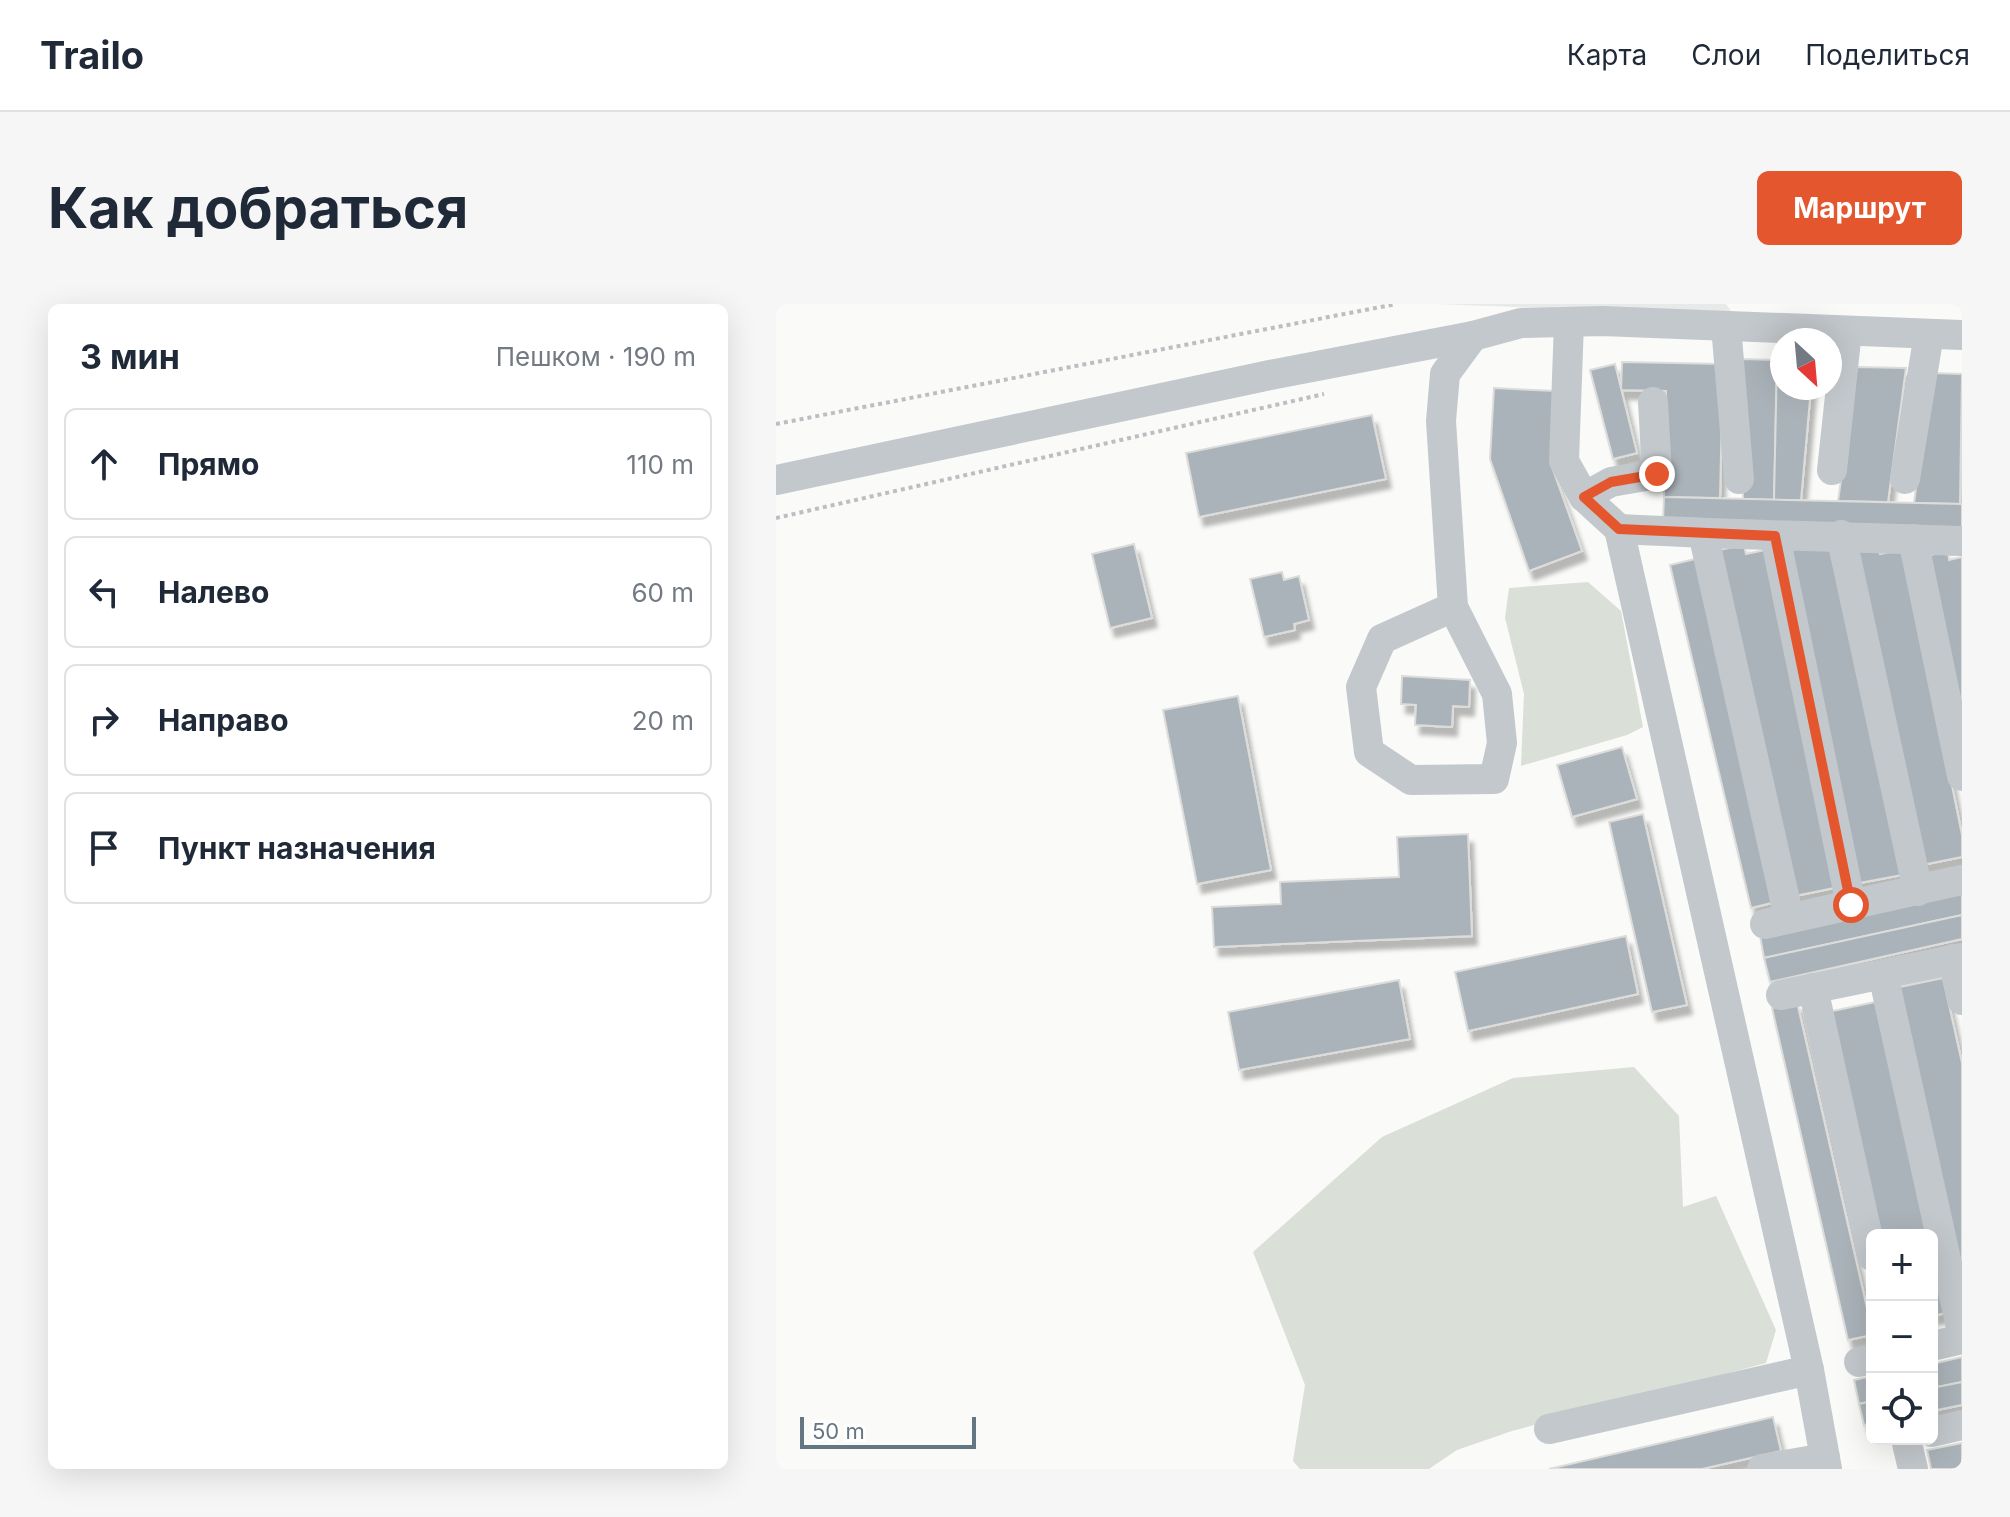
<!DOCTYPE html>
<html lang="ru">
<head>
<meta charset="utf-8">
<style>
  :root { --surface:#fff; --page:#f6f6f7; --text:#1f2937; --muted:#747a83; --line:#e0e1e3; --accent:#e4572e }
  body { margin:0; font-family:Inter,sans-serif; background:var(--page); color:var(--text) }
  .controls { position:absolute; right:24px; bottom:24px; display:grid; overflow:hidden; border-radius:12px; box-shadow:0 8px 32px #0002 }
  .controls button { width:72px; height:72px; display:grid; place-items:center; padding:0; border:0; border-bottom:2px solid var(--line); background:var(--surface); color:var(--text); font:40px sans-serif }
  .compass { position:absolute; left:994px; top:24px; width:72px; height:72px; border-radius:50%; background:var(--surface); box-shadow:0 8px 32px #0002; rotate:154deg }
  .scale { position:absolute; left:24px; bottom:20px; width:176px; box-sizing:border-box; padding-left:8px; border:4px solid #657683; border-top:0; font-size:22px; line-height:28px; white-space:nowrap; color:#657683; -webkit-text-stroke:6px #fff; paint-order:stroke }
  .stop { position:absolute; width:24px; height:24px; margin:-18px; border:6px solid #e4572e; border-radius:50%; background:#fff }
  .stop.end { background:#e4572e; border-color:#fff; box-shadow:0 2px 8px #0008 }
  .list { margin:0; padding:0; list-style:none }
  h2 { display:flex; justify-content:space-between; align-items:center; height:104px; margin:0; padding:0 32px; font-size:34px }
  h2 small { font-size:26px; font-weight:400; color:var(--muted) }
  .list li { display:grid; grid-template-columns:52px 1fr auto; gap:24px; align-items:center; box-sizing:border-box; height:112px; margin:0 16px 16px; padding:0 16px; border:2px solid var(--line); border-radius:12px }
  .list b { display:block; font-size:30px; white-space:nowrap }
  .list em { font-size:26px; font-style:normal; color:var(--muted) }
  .icon { flex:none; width:44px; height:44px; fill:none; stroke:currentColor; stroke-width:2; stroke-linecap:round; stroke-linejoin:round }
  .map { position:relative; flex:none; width:1186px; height:1165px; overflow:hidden; border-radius:12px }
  header { display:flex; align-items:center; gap:48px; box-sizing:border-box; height:112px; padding:0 40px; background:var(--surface); border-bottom:2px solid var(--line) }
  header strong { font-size:38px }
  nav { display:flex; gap:44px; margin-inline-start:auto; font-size:28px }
  .intro { display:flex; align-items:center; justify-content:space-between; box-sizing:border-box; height:192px; padding:0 48px }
  h1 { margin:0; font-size:56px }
  .button { padding:20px 36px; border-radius:12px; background:var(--accent); color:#fff; font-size:28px; font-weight:700 }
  main { display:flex; gap:48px; padding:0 48px }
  aside { flex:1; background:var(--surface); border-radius:12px; box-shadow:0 8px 32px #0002 }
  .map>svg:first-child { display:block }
  .built { fill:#e8e9e9 }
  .green { fill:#dadfd7 }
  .building { fill:#aab3b9; stroke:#dcdcda; stroke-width:2; filter:url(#shadow) }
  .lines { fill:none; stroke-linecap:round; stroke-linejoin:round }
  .path { stroke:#bbbfc2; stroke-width:4; stroke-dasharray:4 4; stroke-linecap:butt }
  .minor { stroke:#c3c8cc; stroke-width:30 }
  .route { stroke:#e4572e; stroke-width:10 }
</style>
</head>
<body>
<header>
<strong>Trailo</strong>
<nav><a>Карта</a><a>Слои</a><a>Поделиться</a></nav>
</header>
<div class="intro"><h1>Как добраться</h1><a class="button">Маршрут</a></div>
<main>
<aside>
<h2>3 мин<small>Пешком · 190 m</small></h2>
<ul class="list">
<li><svg class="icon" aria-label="ahead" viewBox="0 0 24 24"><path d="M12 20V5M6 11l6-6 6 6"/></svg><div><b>Прямо</b></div><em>110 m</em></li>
<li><svg class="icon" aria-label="left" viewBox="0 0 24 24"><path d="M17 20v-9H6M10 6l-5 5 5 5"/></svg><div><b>Налево</b></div><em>60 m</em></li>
<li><svg class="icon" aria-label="right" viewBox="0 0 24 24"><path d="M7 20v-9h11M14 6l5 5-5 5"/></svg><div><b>Направо</b></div><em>20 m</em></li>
<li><svg class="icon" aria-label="arrive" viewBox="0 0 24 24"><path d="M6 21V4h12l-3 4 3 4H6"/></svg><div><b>Пункт назначения</b></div></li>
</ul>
</aside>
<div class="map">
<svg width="1186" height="1165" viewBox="0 0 1186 1165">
  <defs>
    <filter id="shadow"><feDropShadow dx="5" dy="9" stdDeviation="2" flood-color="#0004"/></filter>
  </defs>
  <rect width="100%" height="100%" fill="#fafaf8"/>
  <polygon class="built" points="662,0 950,0 958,12"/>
  <g class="green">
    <polygon points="812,278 845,307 867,423 851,431 745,462 748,390 729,314 733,284"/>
    <polygon points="858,763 903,812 907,903 940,892 1000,1026 990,1059 736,1127 681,1146 653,1165 524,1165 517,1157 529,1081 477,948 606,833 737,774"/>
  </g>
  <g class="building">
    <polygon points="965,55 1001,56 998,196 967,195"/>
    <polygon points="1001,56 1006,56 1006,84 1035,84 1025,196 998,196"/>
    <polygon points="846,58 947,60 944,194 888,193 890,87 845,86"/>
    <polygon points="839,60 861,149 837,155 814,66"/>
    <polygon points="1081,63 1130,64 1112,198 1062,197"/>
    <polygon points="1155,69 1186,70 1184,200 1138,199"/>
    <polygon points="718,84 779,87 775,160 806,247 753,267 714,155"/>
    <polygon points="596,111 610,175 423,213 410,149"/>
    <polygon points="888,193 1186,200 1186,224 887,217"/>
    <polygon points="1058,237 1126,571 1078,580 1010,247"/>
    <polygon points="358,240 376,314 334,324 316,250"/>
    <polygon points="968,241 970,250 994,245 1063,583 1014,593 943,246"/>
    <polygon points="1102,242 1104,250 1128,245 1186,531 1186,553 1141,562 1077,247"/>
    <polygon points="1172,247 1173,256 1186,253 1186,448 1146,253"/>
    <polygon points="919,255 1000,598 975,604 894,261"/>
    <polygon points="506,268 508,276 523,272 533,316 518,320 519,326 488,333 474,275"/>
    <polygon points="626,372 694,376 693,403 677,402 676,423 639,421 640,401 625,400"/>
    <polygon points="462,392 495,566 421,580 387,406"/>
    <polygon points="846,443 861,495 796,513 781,461"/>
    <polygon points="867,510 911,701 876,708 833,518"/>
    <polygon points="692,530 696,632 438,643 436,603 505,600 504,578 623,573 621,533"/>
    <polygon points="1186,587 1186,611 988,654 984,632"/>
    <polygon points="1186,611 1186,635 994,678 988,654"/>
    <polygon points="850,632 862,690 692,727 679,668"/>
    <polygon points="1167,674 1186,759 1186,977 1119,684"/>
    <polygon points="623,676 634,735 463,766 452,708"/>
    <polygon points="1021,698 1096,1026 1096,1031 1072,1036 996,704"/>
    <polygon points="1099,698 1152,931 1103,931 1052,708"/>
    <polygon points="1156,948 1170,1009 1156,1012"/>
    <polygon points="1186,1053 1186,1078 1156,1084 1156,1060"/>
    <polygon points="1096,1072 1096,1097 1083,1100 1078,1076"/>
    <polygon points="1186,1078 1186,1101 1156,1107 1156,1084"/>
    <polygon points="1096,1097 1096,1120 1088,1121 1083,1100"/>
    <polygon points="997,1113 1005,1147 926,1165 773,1165"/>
    <polygon points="1186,1139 1186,1165 1155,1165 1151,1146"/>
  </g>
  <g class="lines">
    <g class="path">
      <polyline points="0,120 620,0"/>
      <polyline points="0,214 548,90"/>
    </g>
    <g class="minor">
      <polyline points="793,18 788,157 808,193 843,225 1033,1066 1051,1165"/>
      <polyline points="950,22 963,175"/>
      <polyline points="1056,166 1071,27"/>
      <polyline points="1129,175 1153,30"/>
      <polyline points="0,176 494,71 697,32 745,19 826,17 1186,31"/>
      <polyline points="808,193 835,178 881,170 877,98"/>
      <path d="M843,225c114,6 228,8 343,12"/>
      <polyline points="927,229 1013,614"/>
      <polyline points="1065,231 1142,587"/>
      <polyline points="999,232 1075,601"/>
      <polyline points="1137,235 1186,472"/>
      <polyline points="677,303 606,335 585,383 593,448 635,476 718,475 726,439 721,390 677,303 665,117 669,70 697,32"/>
      <polyline points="989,620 1186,576"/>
      <polyline points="1177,655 1186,696"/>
      <polyline points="1107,670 1186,1028"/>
      <polyline points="1037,684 1096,952"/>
      <polyline points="1005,691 1186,654"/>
      <polyline points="1156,1042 1186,1035"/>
      <polyline points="1083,1058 1096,1055"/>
      <polyline points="773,1125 1033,1066"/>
      <polyline points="1156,1128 1186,1121"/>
      <polyline points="1130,1135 1137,1165"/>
      <polyline points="986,1165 1049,1154"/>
    </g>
  </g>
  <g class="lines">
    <polyline class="route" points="881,170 835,178 808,193 843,225 999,232 1075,601"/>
  </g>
</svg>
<div class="controls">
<button>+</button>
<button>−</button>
<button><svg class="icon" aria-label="locate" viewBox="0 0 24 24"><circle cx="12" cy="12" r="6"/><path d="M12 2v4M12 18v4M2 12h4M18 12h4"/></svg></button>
</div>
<svg class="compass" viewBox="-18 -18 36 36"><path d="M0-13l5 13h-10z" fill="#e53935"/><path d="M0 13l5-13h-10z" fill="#747a83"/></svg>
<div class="scale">50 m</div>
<div class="stop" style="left:1075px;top:601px"></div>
<div class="stop end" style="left:881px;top:170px"></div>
</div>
</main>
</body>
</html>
